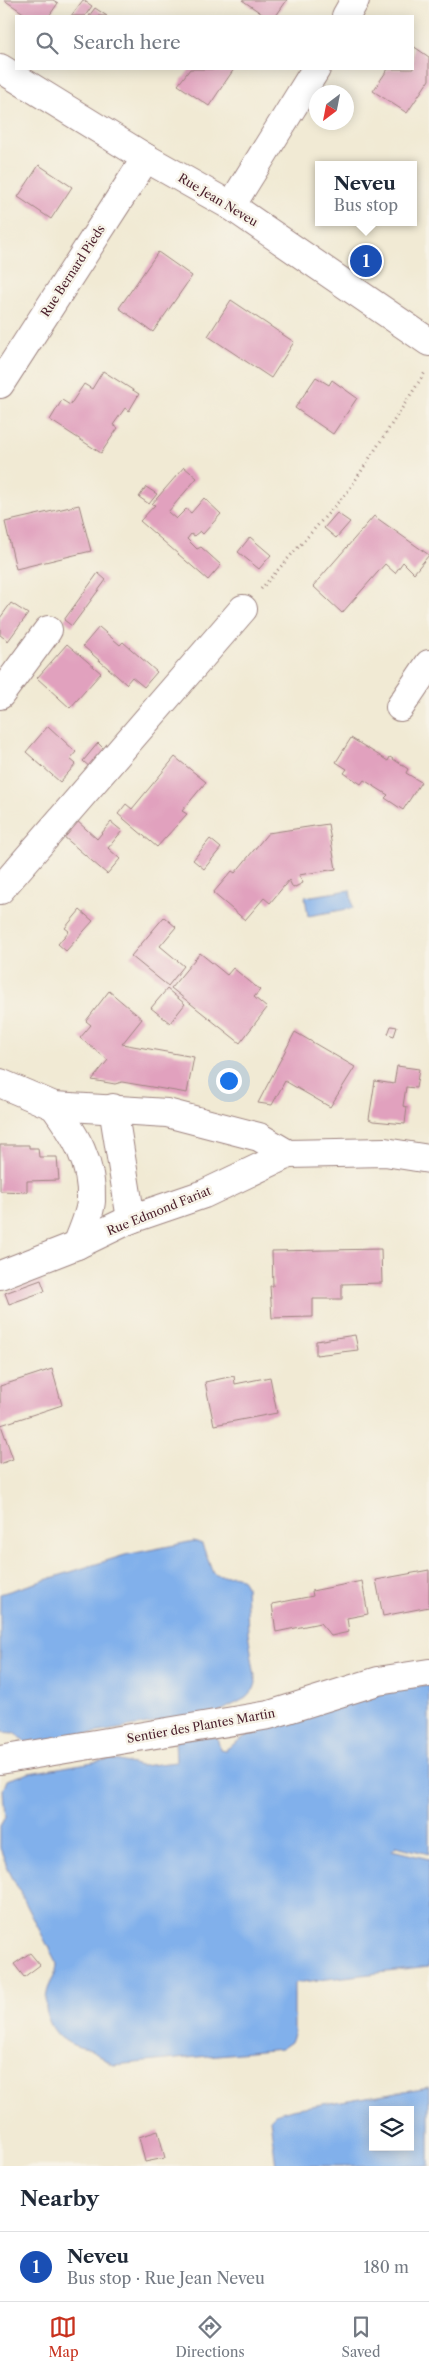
<!DOCTYPE html>
<html lang="en">
<head>
<meta charset="utf-8">
<style>
  :root { --surface:#fff; --page:#f2f2f3; --text:#1f2937; --muted:#747a83; --line:#e0e1e3; --accent:#c8321e }
  body { margin:0; font-family:"Libre Caslon Text",serif; background:var(--page); color:var(--text) }
  .controls { position:absolute; right:15px; bottom:15px; display:grid; overflow:hidden; border-radius:0px; box-shadow:0 2px 12px #0003 }
  .controls button { width:45px; height:45px; display:grid; place-items:center; padding:0; border:0; border-bottom:1px solid var(--line); background:var(--surface); color:var(--text); font:25px sans-serif }
  .compass { position:absolute; left:309px; top:85px; width:45px; height:45px; border-radius:50%; background:var(--surface); box-shadow:0 2px 12px #0003; rotate:212deg }
  .you { position:absolute; left:228px; top:1080px; width:18px; height:18px; margin:-12px; border:4px solid #fff; border-radius:50%; background:#1a73e8; box-shadow:0 0 0 8px #1a73e833 }
  .badge { display:grid; place-items:center; width:32px; height:32px; border-radius:50%; background:var(--accent); color:#fff; font-size:16px; font-weight:700 }
  .pin { position:absolute; translate:-50% -50%; border:2px solid #fff; box-shadow:0 1px 5px #0006 }
  .popup { position:absolute; left:315px; top:161px; width:102px; height:65px; box-sizing:border-box; display:grid; place-content:center; border-radius:0px; background:var(--surface); filter:drop-shadow(0 1px 4px #0005); font-size:16px; white-space:nowrap; color:var(--muted) }
  .popup b { font-size:19px; color:var(--text) }
  .popup::after { content:''; position:absolute; left:50%; top:100%; margin-left:-10px; border:10px solid transparent; border-top-color:var(--surface) }
  .list { margin:0; padding:0; list-style:none }
  h2 { display:flex; justify-content:space-between; align-items:center; height:65px; margin:0; padding:0 20px; font-size:21px }
  h2 small { font-size:16px; font-weight:400; color:var(--muted) }
  .list li { display:grid; grid-template-columns:32px 1fr auto; gap:15px; align-items:center; box-sizing:border-box; height:70px; padding:0 20px; border-top:1px solid var(--line) }
  .list b { display:block; font-size:19px; white-space:nowrap }
  .list p { margin:0; font-size:16px; white-space:nowrap; color:var(--muted) }
  .list em { font-size:16px; font-style:normal; color:var(--muted) }
  .icon { flex:none; width:28px; height:28px; fill:none; stroke:currentColor; stroke-width:2; stroke-linecap:round; stroke-linejoin:round }
  .map { position:relative; flex:none; width:429px; height:2166px; overflow:hidden }
  .search { position:absolute; background:var(--surface); box-shadow:0 2px 12px #0003; left:15px; right:15px; top:15px; height:55px; display:flex; align-items:center; gap:12px; box-sizing:border-box; padding:0 18px; border-radius:0px; color:var(--muted); font-size:19px }
  .sheet { height:135px; background:var(--surface) }
  nav { display:flex; justify-content:space-around; align-items:center; box-sizing:border-box; height:70px; border-top:1px solid var(--line); background:var(--surface); font-size:14px; color:var(--muted) }
  nav a { display:grid; justify-items:center; gap:2px }
  nav .on { color:var(--accent) }
  .map>svg:first-child { display:block }
  .water { fill:#81b0eb; stroke:#66688b; fill-rule:evenodd }
  .building { fill:#e1a1be }
  .lines { fill:none; stroke-linecap:round; stroke-linejoin:round }
  .minor-casing { stroke:#9e8480; stroke-width:30 }
  .path { stroke:#9e8480; stroke-width:3; stroke-dasharray:1 4; stroke-linecap:butt }
  .minor { stroke:#fff; stroke-width:28 }
  .labels { text-anchor:middle; stroke-width:5; stroke-linejoin:round; paint-order:stroke }
  .street-label { font-size:12px; fill:#4a1f2b; stroke:#f7f3e8 }
</style>
</head>
<body>
<div class="map">
<svg width="429" height="2166" viewBox="0 0 429 2166">
  <rect width="100%" height="100%" fill="#f7f3e8"/>
  <filter id="ink" filterUnits="userSpaceOnUse"><feTurbulence type="fractalNoise" baseFrequency=".02" numOctaves="2"/><feDisplacementMap in="SourceGraphic" scale="10" xChannelSelector="R" yChannelSelector="G"/><feConvolveMatrix kernelMatrix="1 2 1 2 8 2 1 2 1" color-interpolation-filters="sRGB"/></filter>
  <filter id="wash" filterUnits="userSpaceOnUse"><feTurbulence type="fractalNoise" baseFrequency=".0096" numOctaves="4" result="noise"/><feDisplacementMap in="SourceGraphic" scale="20" xChannelSelector="R" yChannelSelector="G"/><feGaussianBlur stdDeviation="1.12" result="paint"/><feColorMatrix in="noise" values="0 0 0 0 0 0 0 0 0 0 0 0 0 0 0 0 0 1.4 0 .05"/><feComposite in="paint" operator="in"/></filter>
  <g filter="url(#wash)">
    <rect width="100%" height="100%" fill="#f1ead4"/>
    <g class="water">
      <polygon points="350,890 353,908 308,916 305,897"/>
      <path d="M194,1541l8,3 11,29c12,9 24,-7 33,13l2,46 8,51 -2,6 -8,9 -27,14 -191,32 -13,-11 -15,-1v-138l125,-39z"/>
      <path d="M429,1684v170l-33,-8 -4,4 37,9v108l-135,16v51l-3,8 -10,7 -167,16c-9,-4 -15,-12 -23,-15 -5,-2 -10,-2 -15,-4 -23,-8 -34,-30 -29,-53 2,-11 10,-17 10,-29l-49,-95 -8,-21v-22l5,-9 -2,-27 4,-10 22,-7 82,-14 30,7 35,-4 -1,-24 42,-1 3,12 5,1 31,-21 71,-23z"/>
      <path d="M429,2087v79h-153l-6,-47 5,-5 17,-5zM373,2110h37v37h-37z"/>
    </g>
    <g id="blocks">
      <g class="building">
        <polygon points="4,0 53,0 58,3 49,16 28,16"/>
        <polygon points="83,0 92,6 85,16 71,16"/>
        <polygon points="242,0 287,0 276,16 265,16"/>
        <polygon points="95,8 107,16 89,16"/>
        <polygon points="413,46 429,57 429,80 407,113 373,91 388,69 413,69"/>
        <polygon points="190,69 234,69 209,106 178,85"/>
        <polygon points="39,165 72,187 51,219 18,197"/>
        <polygon points="158,252 192,276 153,332 119,308"/>
        <polygon points="231,300 294,342 271,378 208,336"/>
        <polygon points="103,371 139,394 129,411 125,408 113,425 118,428 101,453 50,420 62,400 70,405 84,384 92,389"/>
        <polygon points="316,377 329,385 332,380 357,398 333,434 295,408"/>
        <polygon points="184,467 197,478 168,512 176,519 186,509 191,513 204,498 221,514 203,534 200,531 194,536 191,534 187,539 197,549 201,547 221,565 208,580 140,521 155,505 152,504"/>
        <polygon points="146,487 157,494 149,504 139,497"/>
        <polygon points="79,505 91,551 16,569 5,522"/>
        <polygon points="337,513 350,522 336,538 324,528"/>
        <polygon points="374,516 429,555 414,573 403,562 395,573 385,564 342,613 313,586"/>
        <polygon points="250,537 271,555 259,569 238,552"/>
        <polygon points="98,573 106,580 72,626 64,620"/>
        <polygon points="11,603 28,614 8,641 0,635 0,618"/>
        <polygon points="99,627 120,645 123,642 157,672 144,687 132,677 126,684 83,646"/>
        <polygon points="67,644 101,673 70,708 37,678"/>
        <polygon points="48,726 76,752 70,759 76,764 60,782 26,752"/>
        <polygon points="351,738 388,761 390,757 408,769 406,773 421,782 403,810 385,798 388,795 364,780 361,784 344,773 347,769 336,762"/>
        <polygon points="98,743 108,753 93,770 83,761"/>
        <polygon points="175,757 206,782 182,811 187,814 157,847 118,814 126,804 132,809"/>
        <polygon points="76,820 97,839 111,822 122,831 108,848 120,859 107,874 63,836"/>
        <polygon points="328,824 336,869 299,875 303,883 293,888 289,880 270,903 264,898 245,920 213,893 232,871 235,873 268,833"/>
        <polygon points="210,839 221,848 204,869 193,860"/>
        <polygon points="80,910 93,921 66,951 58,944 69,931 65,928"/>
        <polygon points="164,917 176,927 160,946 184,966 168,986 131,956"/>
        <polygon points="200,953 227,975 233,968 260,990 254,997 267,1008 240,1043 171,988"/>
        <polygon points="167,989 185,1004 170,1023 151,1008"/>
        <polygon points="109,991 142,1019 122,1044 194,1057 187,1093 122,1082 115,1084 92,1080 108,1060 80,1038 91,1025 86,1021"/>
        <polygon points="391,1026 397,1027 394,1036 388,1034"/>
        <polygon points="295,1032 355,1067 330,1107 285,1081 272,1105 258,1103"/>
        <polygon points="397,1066 419,1069 416,1088 406,1087 403,1106 407,1107 405,1124 373,1121 369,1119 375,1081 394,1084"/>
        <polygon points="0,1145 29,1145 29,1148 38,1148 39,1157 57,1157 59,1180 27,1181 27,1192 0,1191"/>
        <polygon points="381,1249 382,1283 342,1284 342,1299 313,1299 313,1317 272,1318 270,1286 273,1286 272,1251"/>
        <polygon points="41,1280 45,1291 9,1304 5,1293"/>
        <polygon points="355,1335 358,1350 316,1355 316,1341"/>
        <polygon points="52,1369 62,1405 1,1425 13,1459 0,1464 0,1386"/>
        <polygon points="234,1376 235,1384 270,1377 277,1413 214,1425 205,1382"/>
        <polygon points="429,1570 429,1607 383,1616 376,1580"/>
        <polygon points="362,1581 368,1614 347,1618 349,1632 331,1636 320,1623 276,1632 272,1604 313,1596 312,1591"/>
        <polygon points="30,1953 40,1965 24,1977 14,1964"/>
        <polygon points="158,2131 165,2158 145,2162 139,2137"/>
      </g>
    </g>
  </g>
  <g filter="url(#ink)">
    <use href="#blocks" fill-opacity="0" stroke="#9e8480" stroke-width="1"/>
    <g class="lines">
      <g class="minor-casing">
        <g id="minor">
          <polyline points="346,16 355,0"/>
          <polyline points="0,68 146,158 231,206 429,342"/>
          <polyline points="231,206 316,69"/>
          <polyline points="0,384 146,158"/>
          <polyline points="0,695 48,630"/>
          <polyline points="400,707 429,664"/>
          <polyline points="0,890 243,609"/>
          <polyline points="0,1083 54,1106 167,1113 259,1137 288,1154 385,1152 429,1159"/>
          <path d="M54,1106c21,29 39,57 37,95 -1,14 -9,31 -14,44"/>
          <polyline points="113,1108 131,1219"/>
          <polyline points="0,1275 77,1245 131,1219 204,1194 288,1154"/>
          <polyline points="0,1760 269,1715 378,1681 429,1673"/>
        </g>
      </g>
      <polyline class="path" points="261,589 349,490 426,371"/>
      <use href="#minor" class="minor"/>
    </g>
  </g>
  <g class="labels">
    <g class="street-label">
      <text transform="translate(218 200) rotate(31)" y="4">Rue Jean Neveu</text>
      <text transform="translate(73 271) rotate(-57)" y="4">Rue Bernard Pieds</text>
      <text transform="translate(159 1211) rotate(-22)" y="4">Rue Edmond Fariat</text>
      <text transform="translate(201 1726) rotate(-10)" y="4">Sentier des Plantes Martin</text>
    </g>
  </g>
</svg>
<div class="controls">
<button><svg class="icon" aria-label="layers" viewBox="0 0 24 24"><path d="M12 4l9 5-9 5-9-5zM3 14l9 5 9-5"/></svg></button>
</div>
<svg class="compass" viewBox="-18 -18 36 36"><path d="M0-13l5 13h-10z" fill="#e53935"/><path d="M0 13l5-13h-10z" fill="#747a83"/></svg>
<div class="you"></div>
<div class="pin badge" style="left:366px;top:261px;background:#1a4fb4">1</div>
<div class="popup"><b>Neveu</b>Bus stop</div>
<div class="search"><svg class="icon" aria-label="search" viewBox="0 0 24 24"><circle cx="10" cy="10" r="6"/><path d="M15 15l6 6"/></svg>Search here</div>
</div>
<section class="sheet">
<h2>Nearby<small></small></h2>
<ul class="list">
<li><span class="badge" style="background:#1a4fb4">1</span><div><b>Neveu</b><p>Bus stop · Rue Jean Neveu</p></div><em>180 m</em></li>
</ul>
</section>
<nav>
<a class="on"><svg class="icon" aria-label="map" viewBox="0 0 24 24"><path d="M3 6l6-2 6 2 6-2v14l-6 2-6-2-6 2zM9 4v14M15 6v14"/></svg>Map</a>
<a><svg class="icon" aria-label="directions" viewBox="0 0 24 24"><path d="M12 3l9 9-9 9-9-9zM9 14v-3h6M13 9l2 2-2 2"/></svg>Directions</a>
<a><svg class="icon" aria-label="saved" viewBox="0 0 24 24"><path d="M7 4h10v16l-5-4-5 4z"/></svg>Saved</a>
</nav>
</body>
</html>
